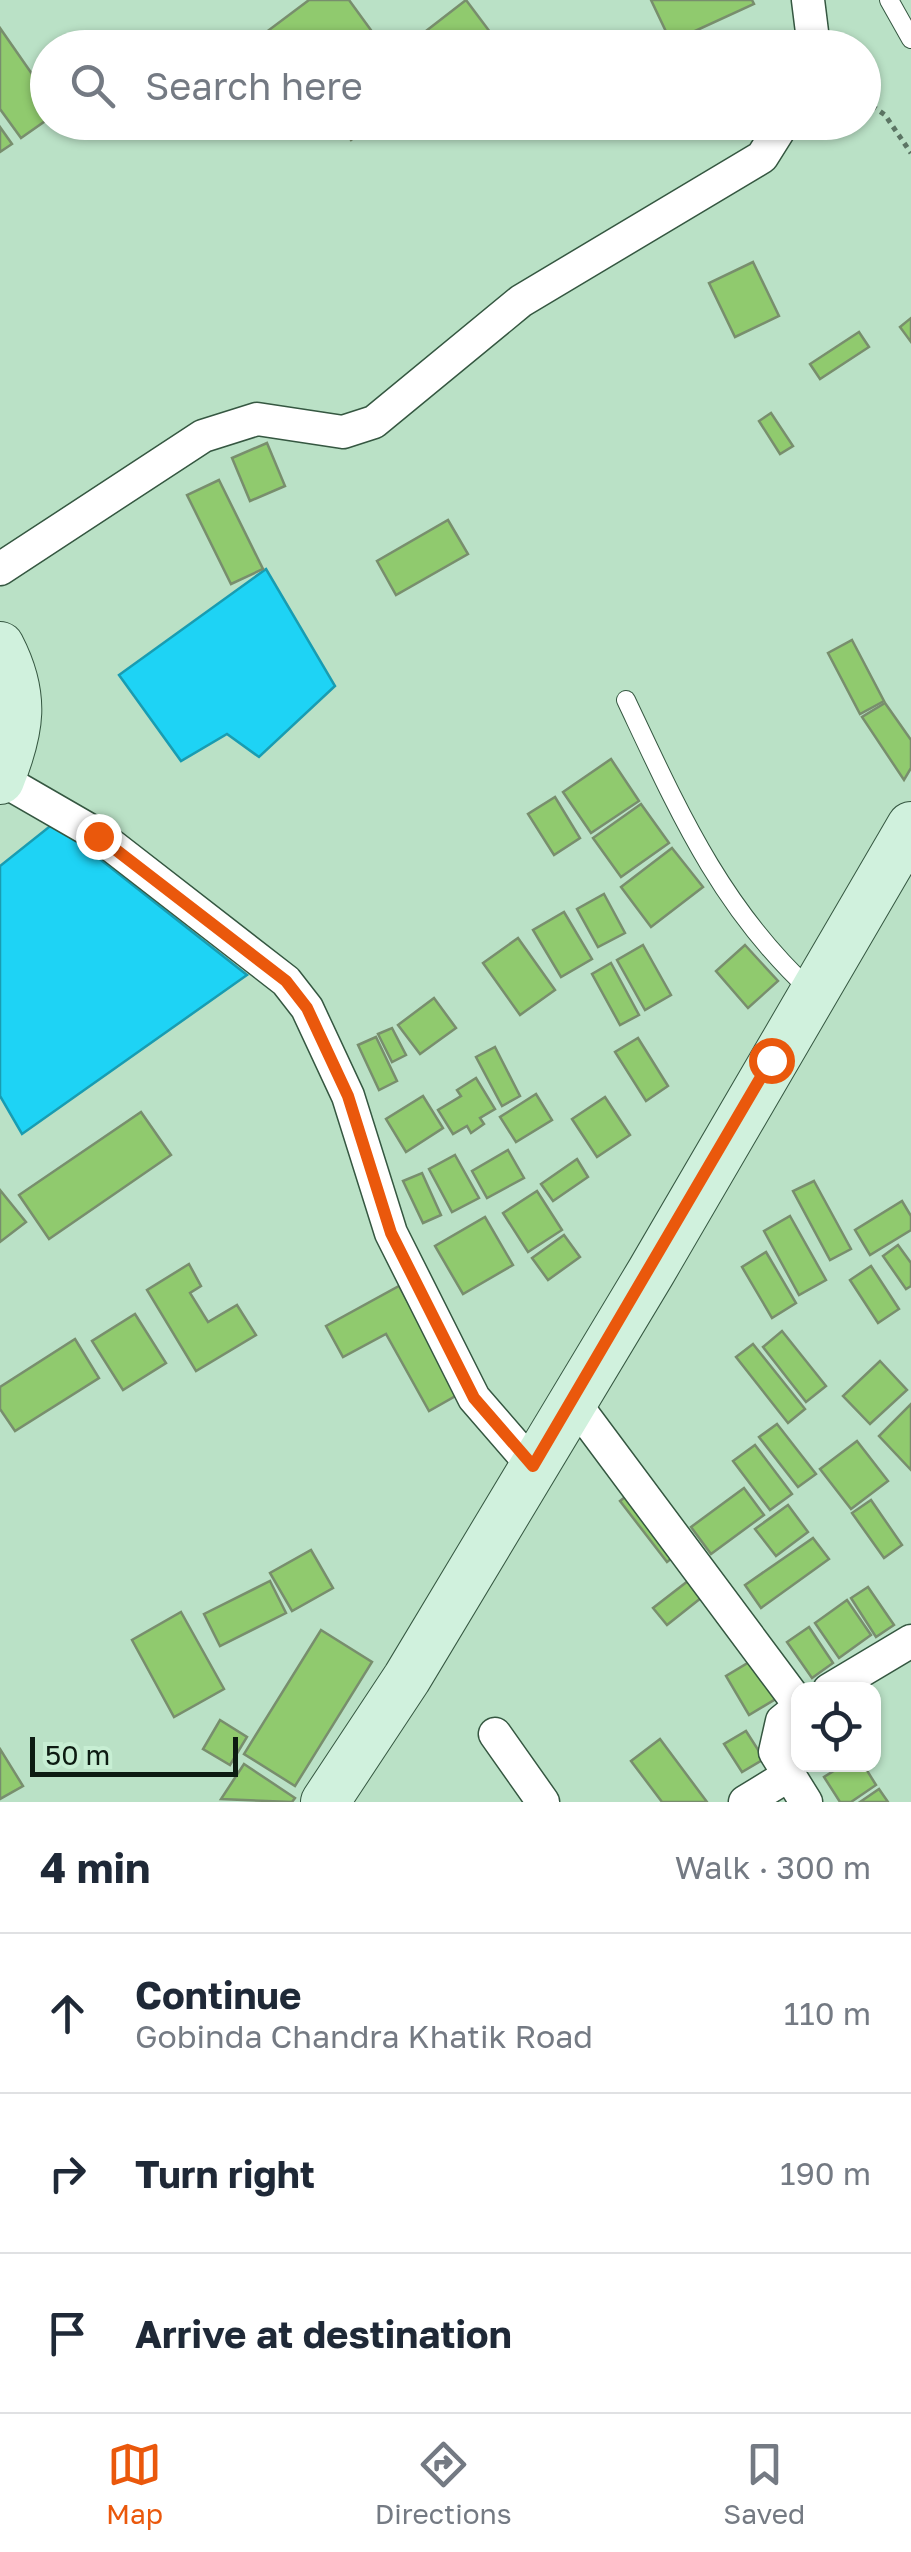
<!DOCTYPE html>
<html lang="en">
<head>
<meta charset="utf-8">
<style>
  :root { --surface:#fff; --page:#f6f6f7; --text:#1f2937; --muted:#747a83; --line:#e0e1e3; --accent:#ea580c }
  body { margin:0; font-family:"Golos Text",sans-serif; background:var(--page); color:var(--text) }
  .controls { position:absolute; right:30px; bottom:30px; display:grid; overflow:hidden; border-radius:20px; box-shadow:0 2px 8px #0004 }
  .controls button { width:90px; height:90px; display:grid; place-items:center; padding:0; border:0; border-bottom:2px solid var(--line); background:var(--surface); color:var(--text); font:50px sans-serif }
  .scale { position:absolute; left:30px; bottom:25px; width:208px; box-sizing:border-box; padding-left:10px; border:5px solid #0d1b12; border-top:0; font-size:28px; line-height:35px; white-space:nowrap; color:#0d1b12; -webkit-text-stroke:8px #c7eed3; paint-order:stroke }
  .stop { position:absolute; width:30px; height:30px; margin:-22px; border:8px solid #ea580c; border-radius:50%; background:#fff }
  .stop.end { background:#ea580c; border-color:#fff; box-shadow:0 2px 10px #0008 }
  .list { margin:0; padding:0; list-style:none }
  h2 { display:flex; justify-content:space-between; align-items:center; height:130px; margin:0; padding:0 40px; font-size:42px }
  h2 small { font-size:32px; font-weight:400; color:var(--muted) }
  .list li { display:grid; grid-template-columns:65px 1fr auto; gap:30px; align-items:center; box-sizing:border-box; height:160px; padding:0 40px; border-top:2px solid var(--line) }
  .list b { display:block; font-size:38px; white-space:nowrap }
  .list p { margin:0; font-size:32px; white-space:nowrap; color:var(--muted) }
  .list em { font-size:32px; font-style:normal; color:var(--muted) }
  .icon { flex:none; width:55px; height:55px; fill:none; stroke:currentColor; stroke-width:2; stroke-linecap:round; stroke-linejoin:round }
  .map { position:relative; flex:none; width:911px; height:1802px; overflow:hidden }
  .search { position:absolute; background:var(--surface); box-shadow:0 2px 8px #0004; left:30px; right:30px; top:30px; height:110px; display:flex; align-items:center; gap:25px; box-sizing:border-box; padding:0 35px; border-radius:55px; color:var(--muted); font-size:38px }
  .sheet { height:610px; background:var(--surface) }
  nav { display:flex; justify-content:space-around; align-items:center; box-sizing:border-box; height:140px; border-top:2px solid var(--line); background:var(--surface); font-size:28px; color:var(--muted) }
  nav a { display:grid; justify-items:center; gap:5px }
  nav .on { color:var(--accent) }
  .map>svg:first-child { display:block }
  .water { fill:#1ed3f5; stroke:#199cb1; stroke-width:2.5 }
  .building { fill:#90ca6e; stroke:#788e6d; stroke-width:2.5 }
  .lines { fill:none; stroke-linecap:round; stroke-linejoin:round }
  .lane-casing { stroke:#355741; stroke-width:20 }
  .street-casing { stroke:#355741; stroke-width:35 }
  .secondary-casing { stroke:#355741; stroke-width:50 }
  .path { stroke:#5c7564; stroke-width:5; stroke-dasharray:5 5; stroke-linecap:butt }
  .lane { stroke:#fff; stroke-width:18 }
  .street { stroke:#fff; stroke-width:32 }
  .secondary { stroke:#d0f1dd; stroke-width:48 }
  .route { stroke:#ea580c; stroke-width:12 }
</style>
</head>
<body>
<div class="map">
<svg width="911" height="1802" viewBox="0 0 911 1802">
  <rect width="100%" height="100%" fill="#bae1c6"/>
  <g class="water">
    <polygon points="266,569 335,686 259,757 227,734 181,761 119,675"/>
    <polygon points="54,823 247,975 22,1134 0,1096 0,866"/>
  </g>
  <g class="building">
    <polygon points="309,0 349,0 384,48 245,48"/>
    <polygon points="466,0 502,48 404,48"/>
    <polygon points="651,0 752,0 754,4 671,42"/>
    <polygon points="0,28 48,97 48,119 21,138 0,109"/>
    <polygon points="338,122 375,122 351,140"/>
    <polygon points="0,127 12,144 0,152"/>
    <polygon points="753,262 779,316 735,337 709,283"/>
    <polygon points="911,318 911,342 900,327"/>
    <polygon points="859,332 869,347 820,379 810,364"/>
    <polygon points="771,413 793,446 780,454 759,421"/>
    <polygon points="267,443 285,486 250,501 232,458"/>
    <polygon points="219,480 263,569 231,584 187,495"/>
    <polygon points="448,520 468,554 396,595 377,561"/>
    <polygon points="852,640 884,701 860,714 828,653"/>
    <polygon points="885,703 911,740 911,768 904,780 862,717"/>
    <polygon points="611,759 639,801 591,833 563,792"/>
    <polygon points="555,797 580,838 554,855 528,814"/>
    <polygon points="641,804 669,843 621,877 593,838"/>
    <polygon points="672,848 703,887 651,927 621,887"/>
    <polygon points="604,894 625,933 598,947 577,909"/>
    <polygon points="564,912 592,959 561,977 533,930"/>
    <polygon points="518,938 555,990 520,1015 483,963"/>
    <polygon points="643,945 671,995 645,1010 617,960"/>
    <polygon points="745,945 778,981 748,1008 716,971"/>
    <polygon points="611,963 639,1015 620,1025 592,974"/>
    <polygon points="434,998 456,1028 420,1054 398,1025"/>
    <polygon points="392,1028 406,1055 392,1062 378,1034"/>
    <polygon points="376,1037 397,1081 379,1090 358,1045"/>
    <polygon points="638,1038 668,1086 646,1101 615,1052"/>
    <polygon points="495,1047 520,1096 502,1106 476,1057"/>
    <polygon points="476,1078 495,1109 480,1118 484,1124 471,1133 467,1126 453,1134 438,1110 461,1096 457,1090"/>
    <polygon points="536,1094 552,1120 516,1142 500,1117"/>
    <polygon points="423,1096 443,1128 406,1152 386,1119"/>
    <polygon points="605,1097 630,1135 597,1157 572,1119"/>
    <polygon points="141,1112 171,1155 49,1239 19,1195"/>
    <polygon points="508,1150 524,1178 487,1198 472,1171"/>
    <polygon points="455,1155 479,1198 452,1212 429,1169"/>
    <polygon points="577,1159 588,1177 553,1201 541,1184"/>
    <polygon points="422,1173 441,1215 423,1223 403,1181"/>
    <polygon points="814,1181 851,1249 830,1260 793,1191"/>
    <polygon points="0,1190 26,1222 0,1242"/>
    <polygon points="537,1191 562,1230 528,1252 503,1213"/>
    <polygon points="902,1201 911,1216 911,1230 870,1255 855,1230"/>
    <polygon points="790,1216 826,1280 799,1295 764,1231"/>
    <polygon points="485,1217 513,1265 463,1294 435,1246"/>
    <polygon points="564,1235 580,1257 548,1280 532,1258"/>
    <polygon points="898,1245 911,1263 911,1286 906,1289 883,1256"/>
    <polygon points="766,1252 796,1303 772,1318 742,1267"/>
    <polygon points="189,1264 201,1286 190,1293 208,1322 237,1305 256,1335 196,1371 147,1290"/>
    <polygon points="871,1266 899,1309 878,1323 850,1280"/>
    <polygon points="399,1286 459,1394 429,1411 386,1334 343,1357 326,1326"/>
    <polygon points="135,1314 166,1363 123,1390 92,1341"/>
    <polygon points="782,1331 826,1386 806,1402 763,1347"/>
    <polygon points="75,1339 99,1378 15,1431 0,1409 0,1387"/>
    <polygon points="753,1344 805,1409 788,1423 736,1357"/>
    <polygon points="880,1361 907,1390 870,1424 843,1396"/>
    <polygon points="911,1404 911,1470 879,1436"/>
    <polygon points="777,1424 816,1474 798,1487 759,1437"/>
    <polygon points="857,1441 888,1481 851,1509 820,1469"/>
    <polygon points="755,1445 792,1494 770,1510 733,1461"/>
    <polygon points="744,1488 764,1515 711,1554 691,1527"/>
    <polygon points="634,1490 681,1551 667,1562 620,1501"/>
    <polygon points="871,1500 902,1545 884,1558 852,1513"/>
    <polygon points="788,1505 808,1532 776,1556 755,1529"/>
    <polygon points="813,1538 829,1559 761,1608 745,1585"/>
    <polygon points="311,1550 333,1588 292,1611 270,1573"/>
    <polygon points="697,1574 711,1590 667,1625 653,1608"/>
    <polygon points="270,1581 286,1613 220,1646 204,1614"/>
    <polygon points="868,1587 894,1625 876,1637 851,1598"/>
    <polygon points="847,1600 871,1635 839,1658 815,1623"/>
    <polygon points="181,1612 224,1689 174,1717 132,1640"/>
    <polygon points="809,1627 833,1663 812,1678 787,1642"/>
    <polygon points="321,1630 372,1662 295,1786 244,1754"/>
    <polygon points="756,1658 779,1697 749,1715 726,1676"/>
    <polygon points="220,1720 247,1737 230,1765 203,1749"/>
    <polygon points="746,1731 764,1759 742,1772 724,1744"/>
    <polygon points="660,1739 707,1802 662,1802 631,1761"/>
    <polygon points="0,1749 23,1786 0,1799"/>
    <polygon points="244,1764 295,1798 292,1802 221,1799"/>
    <polygon points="845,1764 863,1764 876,1785 851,1802 840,1802 824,1777"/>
    <polygon points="879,1789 888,1802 860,1802"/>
  </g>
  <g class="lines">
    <g class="lane-casing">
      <g id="lane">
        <polyline points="889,0 911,39"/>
        <path d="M626,700c52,110 94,207 185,291"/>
      </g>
    </g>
    <g class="street-casing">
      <g id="street">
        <polyline points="808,0 814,48"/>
        <polyline points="0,569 203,436 257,419 343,432 374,422 521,301 762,157 784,122"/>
        <polyline points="1,779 98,835 286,981 307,1008 348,1096 391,1233 474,1398 533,1466"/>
        <polyline points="573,1401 798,1703"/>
        <polyline points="829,1690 911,1641"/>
        <polyline points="798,1708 782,1721 775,1752 806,1802"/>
        <polyline points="495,1734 543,1802"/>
        <polyline points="745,1802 789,1775"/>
      </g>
    </g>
    <g class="secondary-casing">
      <g id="secondary">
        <path d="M0,646c26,50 20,84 0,134"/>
        <polyline points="325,1802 407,1678 651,1272 911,826"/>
      </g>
    </g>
    <polyline class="path" points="864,100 885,115 911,153"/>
    <use href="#lane" class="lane"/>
    <use href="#street" class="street"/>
    <use href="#secondary" class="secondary"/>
  </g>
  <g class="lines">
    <polyline class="route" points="98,836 286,981 307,1008 348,1096 391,1233 474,1398 533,1466 771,1060"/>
  </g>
</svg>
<div class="controls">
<button><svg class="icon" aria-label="locate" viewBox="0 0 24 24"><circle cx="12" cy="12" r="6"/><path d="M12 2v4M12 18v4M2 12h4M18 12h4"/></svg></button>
</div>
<div class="scale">50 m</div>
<div class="stop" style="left:771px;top:1060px"></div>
<div class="stop end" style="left:98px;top:836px"></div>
<div class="search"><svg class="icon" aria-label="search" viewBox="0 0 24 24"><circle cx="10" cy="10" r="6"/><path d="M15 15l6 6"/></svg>Search here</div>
</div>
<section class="sheet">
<h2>4 min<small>Walk · 300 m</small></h2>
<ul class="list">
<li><svg class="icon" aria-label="ahead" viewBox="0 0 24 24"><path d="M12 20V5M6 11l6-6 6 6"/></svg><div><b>Continue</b><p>Gobinda Chandra Khatik Road</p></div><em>110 m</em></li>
<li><svg class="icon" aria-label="right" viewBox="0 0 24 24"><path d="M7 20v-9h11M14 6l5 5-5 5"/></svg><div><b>Turn right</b></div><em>190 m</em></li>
<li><svg class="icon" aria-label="arrive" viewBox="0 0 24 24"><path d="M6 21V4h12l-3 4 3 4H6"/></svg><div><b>Arrive at destination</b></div></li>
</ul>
</section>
<nav>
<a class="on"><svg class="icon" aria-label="map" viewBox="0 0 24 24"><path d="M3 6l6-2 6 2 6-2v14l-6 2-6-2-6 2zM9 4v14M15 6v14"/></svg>Map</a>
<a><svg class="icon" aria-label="directions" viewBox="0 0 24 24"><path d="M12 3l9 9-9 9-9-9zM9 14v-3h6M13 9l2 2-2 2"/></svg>Directions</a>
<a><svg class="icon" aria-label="saved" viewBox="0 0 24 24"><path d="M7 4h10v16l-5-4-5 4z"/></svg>Saved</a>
</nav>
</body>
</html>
